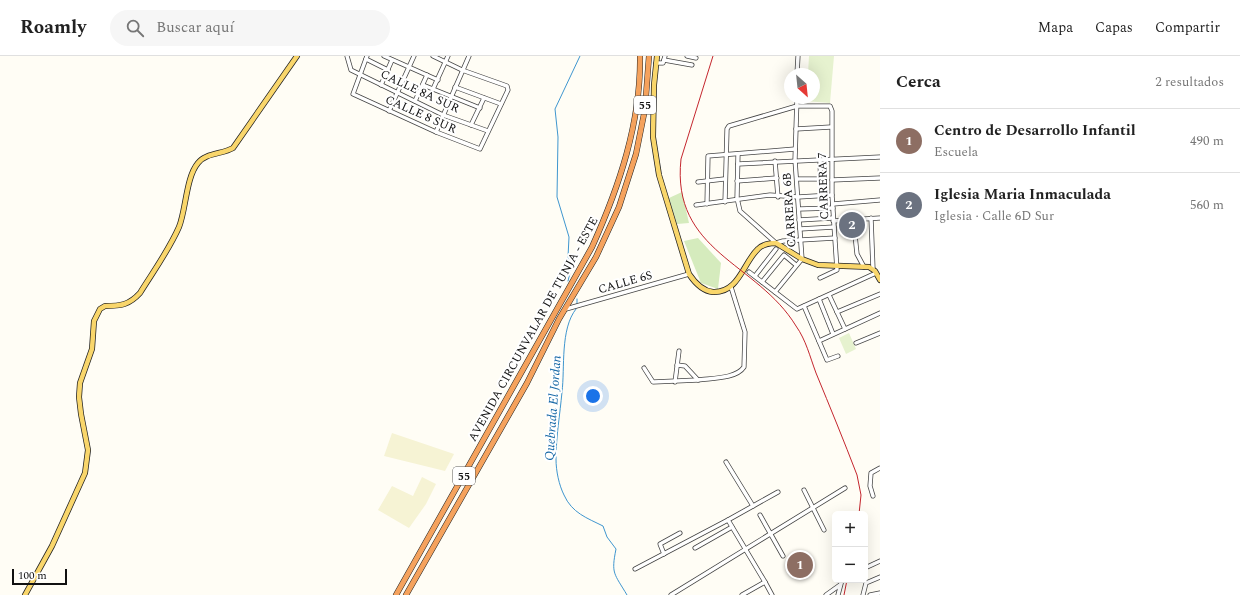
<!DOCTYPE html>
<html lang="es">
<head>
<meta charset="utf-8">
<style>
  :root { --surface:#fff; --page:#f6f6f6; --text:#222; --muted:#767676; --line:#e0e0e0; --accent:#c4262e }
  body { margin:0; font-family:Spectral,serif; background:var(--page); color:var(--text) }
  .controls { position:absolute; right:12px; bottom:12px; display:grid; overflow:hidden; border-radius:6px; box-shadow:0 4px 16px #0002 }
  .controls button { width:36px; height:36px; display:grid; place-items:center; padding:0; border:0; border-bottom:1px solid var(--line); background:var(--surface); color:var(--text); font:20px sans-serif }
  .compass { position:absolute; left:784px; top:12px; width:36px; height:36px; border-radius:50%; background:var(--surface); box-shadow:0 4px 16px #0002; rotate:153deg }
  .scale { position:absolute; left:12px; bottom:10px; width:55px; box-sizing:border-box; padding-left:4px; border:2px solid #111; border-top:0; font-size:11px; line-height:14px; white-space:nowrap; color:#111; -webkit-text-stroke:3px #fff; paint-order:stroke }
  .you { position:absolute; left:593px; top:340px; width:14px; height:14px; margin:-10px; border:3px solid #fff; border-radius:50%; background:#1a73e8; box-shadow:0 0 0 6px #1a73e833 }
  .badge { display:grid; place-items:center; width:26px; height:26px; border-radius:50%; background:var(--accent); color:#fff; font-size:13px; font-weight:700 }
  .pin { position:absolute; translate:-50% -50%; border:2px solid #fff; box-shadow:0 1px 4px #0006 }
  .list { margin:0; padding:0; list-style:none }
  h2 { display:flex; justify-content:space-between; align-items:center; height:52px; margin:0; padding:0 16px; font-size:17px }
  h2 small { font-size:13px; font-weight:400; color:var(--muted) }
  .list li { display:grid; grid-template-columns:26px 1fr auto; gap:12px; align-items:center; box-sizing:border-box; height:64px; padding:0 16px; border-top:1px solid var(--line) }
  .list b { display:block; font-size:15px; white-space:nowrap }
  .list p { margin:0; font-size:13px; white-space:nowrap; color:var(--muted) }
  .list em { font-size:13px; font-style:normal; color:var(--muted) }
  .icon { flex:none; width:22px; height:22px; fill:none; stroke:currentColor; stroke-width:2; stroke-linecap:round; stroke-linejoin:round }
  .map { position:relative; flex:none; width:880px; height:539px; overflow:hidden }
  header { display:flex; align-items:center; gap:24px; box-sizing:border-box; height:56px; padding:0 20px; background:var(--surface); border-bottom:1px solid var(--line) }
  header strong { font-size:19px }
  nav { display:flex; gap:22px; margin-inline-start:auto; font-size:14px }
  .search { width:280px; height:36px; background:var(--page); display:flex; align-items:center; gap:10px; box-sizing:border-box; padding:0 14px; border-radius:22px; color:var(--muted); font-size:15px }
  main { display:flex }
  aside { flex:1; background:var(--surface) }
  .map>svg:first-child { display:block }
  .farmland { fill:#f6f3d4 }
  .green { fill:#d5ebbd }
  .pitch { fill:#e6f2cf }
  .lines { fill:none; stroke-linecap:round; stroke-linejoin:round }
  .stream { stroke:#3f96cf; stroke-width:1 }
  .minor-casing { stroke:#444; stroke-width:5 }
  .major-casing { stroke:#222; stroke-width:6 }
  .highway-casing { stroke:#222; stroke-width:6 }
  .minor { stroke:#fff; stroke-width:3.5 }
  .major { stroke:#f9d66b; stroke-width:4.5 }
  .highway { stroke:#f5a25d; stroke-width:5 }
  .rail { stroke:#c4262e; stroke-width:1 }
  .labels { text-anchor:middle; stroke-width:4; stroke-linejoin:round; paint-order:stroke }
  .shield { fill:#fff; stroke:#585858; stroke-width:1 }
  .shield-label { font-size:11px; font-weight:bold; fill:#111 }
  .street-label { font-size:12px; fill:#111; stroke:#fff }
  .water-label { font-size:13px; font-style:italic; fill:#1768a6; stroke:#fff }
</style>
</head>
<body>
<header>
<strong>Roamly</strong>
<div class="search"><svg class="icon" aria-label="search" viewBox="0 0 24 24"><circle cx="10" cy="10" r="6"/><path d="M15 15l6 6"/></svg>Buscar aquí</div>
<nav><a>Mapa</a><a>Capas</a><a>Compartir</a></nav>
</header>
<main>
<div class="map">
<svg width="880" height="539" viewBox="0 0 880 539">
  <rect width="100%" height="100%" fill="#fffdf5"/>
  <g class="farmland">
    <polygon points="392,377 454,398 445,415 384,400"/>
    <polygon points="422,421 436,428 426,448 409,472 378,454 392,430 413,440"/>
  </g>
  <g class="green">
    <polygon points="682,136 689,167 677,168 669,142"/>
    <polygon points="698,182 721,207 718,233 701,227 684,185"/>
  </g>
  <g class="pitch">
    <polygon points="809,0 834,0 830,47 805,45 805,42 814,42 814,18 808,18"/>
    <polygon points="849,277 856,293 846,298 839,282"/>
  </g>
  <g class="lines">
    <g class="stream">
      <polyline points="568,225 571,213 568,201 569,181 557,141 558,81 555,53 580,0"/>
      <polyline points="577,243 577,248"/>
      <path d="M576,253c-16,20 -11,59 -14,83 -2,22 -6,45 -6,67 0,12 3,26 8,36 8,18 23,23 39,31l4,11 9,12c-5,25 -2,24 11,46"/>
    </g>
    <g class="minor-casing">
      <g id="minor">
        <polyline points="347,0 351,14 443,59 488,75"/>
        <polyline points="367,0 353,38 436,76 480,93 508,34 507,30 462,14 433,0"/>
        <polyline points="384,0 438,24"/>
        <polyline points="687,0 696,2"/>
        <polyline points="366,3 388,14"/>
        <polyline points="664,4 692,9"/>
        <polyline points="656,7 663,7 665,0"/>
        <polyline points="797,18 798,0"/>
        <polyline points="381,29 392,4"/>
        <polyline points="423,29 480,52"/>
        <polyline points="455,31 501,48"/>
        <polyline points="433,33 448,0"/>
        <polyline points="415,45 427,19"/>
        <polyline points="389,55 414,0"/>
        <polyline points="471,69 484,42"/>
        <polyline points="796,73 831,71"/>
        <polyline points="436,76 469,0"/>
        <polyline points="738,98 737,142 740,155 776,187 783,185 835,182"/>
        <polyline points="820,104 821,141"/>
        <polyline points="775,105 778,141"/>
        <polyline points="738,108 880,101"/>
        <polyline points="797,123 820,123"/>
        <polyline points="832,124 880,122"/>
        <polyline points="737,125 777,122"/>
        <polyline points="698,126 724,123"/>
        <polyline points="725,146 727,73 729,70 797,50 830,50 832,55 832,139 837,214 820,222"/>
        <polyline points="707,148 708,100 795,93"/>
        <polyline points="833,148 880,144"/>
        <polyline points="696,149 770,139 798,141 832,139"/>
        <polyline points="799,153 833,152"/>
        <polyline points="871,162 873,213"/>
        <polyline points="799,164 833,162"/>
        <polyline points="833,165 880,162"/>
        <polyline points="800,173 834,171"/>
        <polyline points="855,179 857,198 864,211"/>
        <polyline points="749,216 797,253 876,217"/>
        <polyline points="755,220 776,193"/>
        <polyline points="762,226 784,199 796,209"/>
        <polyline points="775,236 802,203 795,104 797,42"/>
        <polyline points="829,239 845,273"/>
        <polyline points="819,243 833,278"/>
        <polyline points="804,250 827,304 838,300"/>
        <polyline points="566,253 689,218"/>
        <polyline points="837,256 880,238"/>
        <polyline points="819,285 880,257"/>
        <polyline points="856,287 880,277"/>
        <path d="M677,309l8,1 13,14c13,-2 38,-1 46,-13l1,-35 -14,-45"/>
        <polyline points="644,312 653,326 698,324"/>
        <polyline points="675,326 679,295"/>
        <polyline points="726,406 753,450 728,464 765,526"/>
        <polyline points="804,434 824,474"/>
        <polyline points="873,440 870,430 871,417 880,412"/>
        <polyline points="753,450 778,436"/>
        <polyline points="760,459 783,500"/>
        <polyline points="695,492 732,471"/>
        <polyline points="664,498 660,488 680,477"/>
        <polyline points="865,512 880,505"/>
        <polyline points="635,513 728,464"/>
        <polyline points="671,539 845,432"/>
        <polyline points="742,539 765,526 772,539"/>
        <polyline points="826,539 840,529"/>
        <polyline points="838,539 842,524"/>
        <polyline points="863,539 866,527 880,521"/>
        <polyline points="870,539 880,537"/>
      </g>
    </g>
    <g class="major-casing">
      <g id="major">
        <path d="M657,0l-3,29 -1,52 6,38 30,99c6,9 13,17 24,18 26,1 30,-29 45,-43 5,-5 11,-6 18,-6l26,16 16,6 51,2 6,4 5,9"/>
        <path d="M25,539l27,-49 33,-73 3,-23 -7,-36 -2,-17 1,-14 12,-34 2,-28 6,-12 5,-3c16,0 24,-1 35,-13 13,-21 29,-43 39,-66 7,-17 7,-50 19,-64 7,-10 25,-9 35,-15l64,-92"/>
      </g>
    </g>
    <g class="highway-casing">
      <g id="highway">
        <path d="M396,539l196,-348c27,-60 49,-124 48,-191"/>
        <polyline points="406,539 527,327 559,263 596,201 619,151 636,98 645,53 649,0"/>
      </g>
    </g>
    <use href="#minor" class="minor"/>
    <use href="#major" class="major"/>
    <use href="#highway" class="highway"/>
    <g class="rail">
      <path d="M713,0l-32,103c-10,93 76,103 115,167 10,14 14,31 20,47 14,34 28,68 41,102l4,20 -2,19"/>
      <polyline points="844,539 847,524"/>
    </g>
  </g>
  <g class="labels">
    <g class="shield">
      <rect x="634" y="40" width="22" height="18" rx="3"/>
      <rect x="453" y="411" width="22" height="18" rx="3"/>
    </g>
    <g class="shield-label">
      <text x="645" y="53">55</text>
      <text x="464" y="424">55</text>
    </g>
    <g class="street-label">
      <text transform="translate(420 35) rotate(25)" y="4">CALLE 8A SUR</text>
      <text transform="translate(421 58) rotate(24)" y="4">CALLE 8 SUR</text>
      <text transform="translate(823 130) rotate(-92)" y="4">CARRERA 7</text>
      <text transform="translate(789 154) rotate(-94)" y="4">CARRERA 6B</text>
      <text transform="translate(625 226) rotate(-16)" y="4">CALLE 6S</text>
      <text transform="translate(533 273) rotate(-61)" y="4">AVENIDA CIRCUNVALAR DE TUNJA - ESTE</text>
    </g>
    <g class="water-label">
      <text transform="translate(552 352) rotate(-86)" y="5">Quebrada El Jordan</text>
    </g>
  </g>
</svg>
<div class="controls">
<button>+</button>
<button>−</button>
</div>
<svg class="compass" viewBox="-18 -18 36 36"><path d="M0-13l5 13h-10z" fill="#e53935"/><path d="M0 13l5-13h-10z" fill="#767676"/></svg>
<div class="scale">100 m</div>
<div class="you"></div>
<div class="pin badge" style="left:800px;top:509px;background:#8d6e63">1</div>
<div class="pin badge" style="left:852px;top:169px;background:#6b7280">2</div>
</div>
<aside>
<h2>Cerca<small>2 resultados</small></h2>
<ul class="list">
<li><span class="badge" style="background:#8d6e63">1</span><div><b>Centro de Desarrollo Infantil</b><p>Escuela</p></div><em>490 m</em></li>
<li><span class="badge" style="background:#6b7280">2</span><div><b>Iglesia Maria Inmaculada</b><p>Iglesia · Calle 6D Sur</p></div><em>560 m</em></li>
</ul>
</aside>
</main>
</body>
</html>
